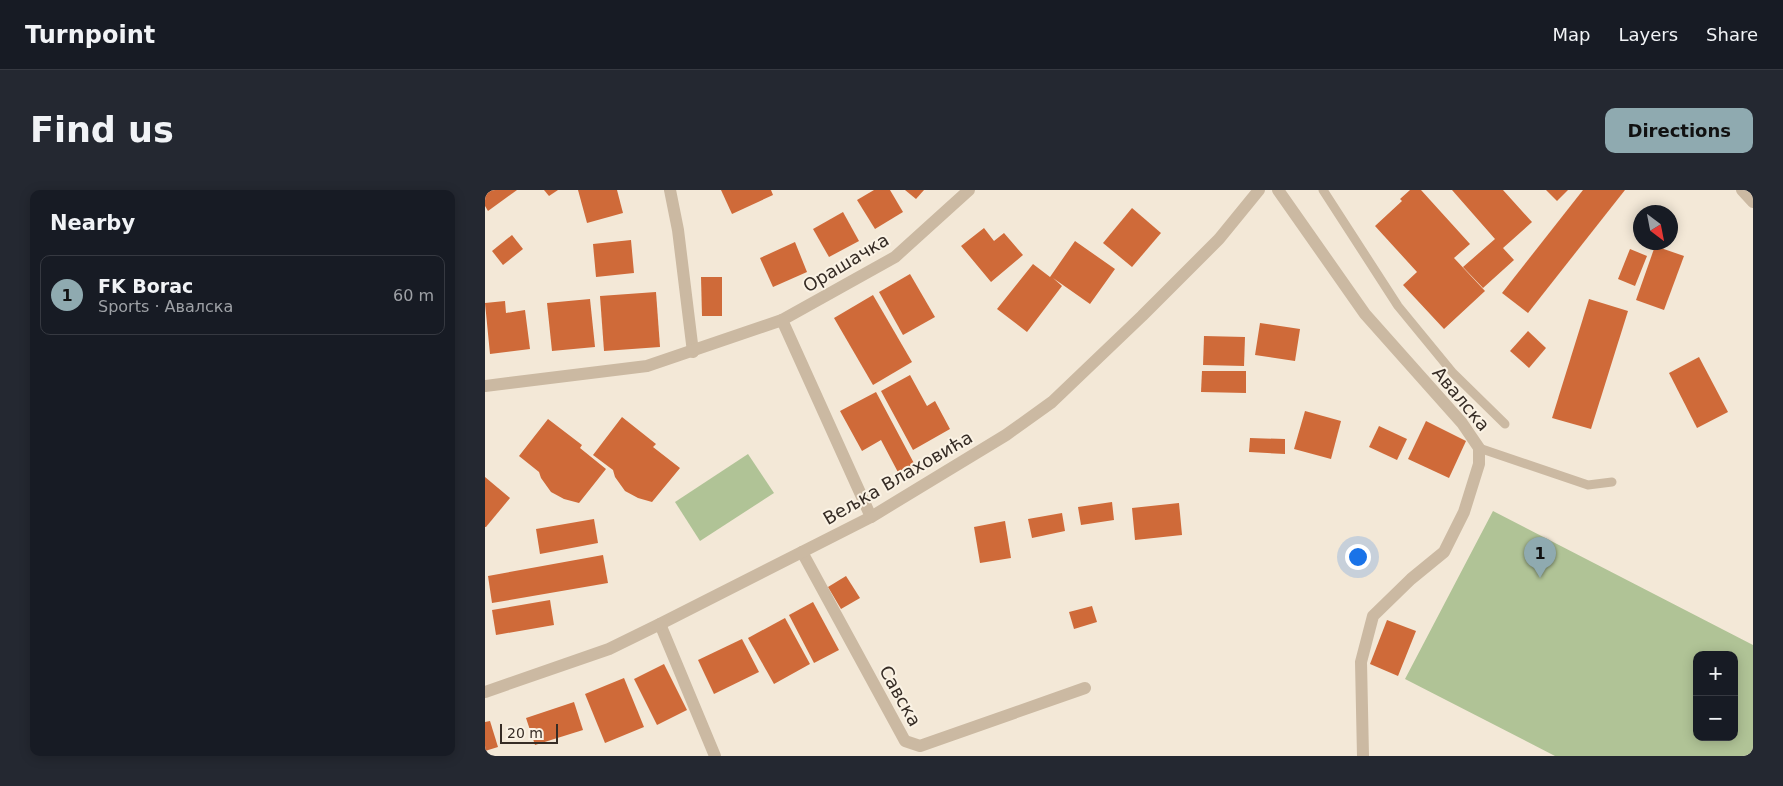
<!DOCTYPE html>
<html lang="en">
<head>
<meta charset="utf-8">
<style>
  :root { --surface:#171b24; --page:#242831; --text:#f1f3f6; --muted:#9ea1a6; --line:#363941; --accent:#8faab0 }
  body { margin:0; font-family:"DejaVu Sans",sans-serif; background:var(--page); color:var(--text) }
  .controls { position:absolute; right:15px; bottom:15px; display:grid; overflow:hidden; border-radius:10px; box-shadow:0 2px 12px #0003 }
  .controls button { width:45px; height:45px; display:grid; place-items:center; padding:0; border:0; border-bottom:1px solid var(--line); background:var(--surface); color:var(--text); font:25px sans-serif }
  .compass { position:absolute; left:1148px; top:15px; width:45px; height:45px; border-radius:50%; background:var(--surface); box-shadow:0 2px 12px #0003; rotate:148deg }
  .scale { position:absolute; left:15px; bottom:12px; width:58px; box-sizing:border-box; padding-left:5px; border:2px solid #362c25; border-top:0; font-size:14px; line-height:18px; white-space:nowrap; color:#362c25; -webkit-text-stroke:4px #faf2e4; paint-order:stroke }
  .you { position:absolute; left:872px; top:366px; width:18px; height:18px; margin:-12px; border:4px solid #fff; border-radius:50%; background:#1a73e8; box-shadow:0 0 0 8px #1a73e833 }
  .badge { display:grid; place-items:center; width:32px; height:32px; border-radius:50%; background:var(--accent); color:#111; font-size:16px; font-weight:700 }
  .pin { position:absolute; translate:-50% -41px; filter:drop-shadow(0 1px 2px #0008) }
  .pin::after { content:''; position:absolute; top:26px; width:18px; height:15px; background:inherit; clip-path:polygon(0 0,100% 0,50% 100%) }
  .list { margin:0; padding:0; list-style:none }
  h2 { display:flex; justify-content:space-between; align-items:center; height:65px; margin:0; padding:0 20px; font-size:21px }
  h2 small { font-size:16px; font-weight:400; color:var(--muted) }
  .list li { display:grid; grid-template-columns:32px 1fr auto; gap:15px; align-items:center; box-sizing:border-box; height:80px; margin:0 10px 10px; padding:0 10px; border:1px solid var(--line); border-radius:10px }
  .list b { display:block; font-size:19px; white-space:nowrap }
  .list p { margin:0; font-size:16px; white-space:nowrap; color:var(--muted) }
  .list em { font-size:16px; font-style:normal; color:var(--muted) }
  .map { position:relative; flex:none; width:1268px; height:566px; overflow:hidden; border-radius:10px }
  header { display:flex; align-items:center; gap:30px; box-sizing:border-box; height:70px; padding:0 25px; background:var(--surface); border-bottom:1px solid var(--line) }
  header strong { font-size:24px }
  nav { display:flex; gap:28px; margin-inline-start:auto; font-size:18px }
  .intro { display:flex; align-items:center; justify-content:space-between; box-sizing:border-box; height:120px; padding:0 30px }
  h1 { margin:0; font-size:35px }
  .button { padding:12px 22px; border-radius:10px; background:var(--accent); color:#111; font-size:18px; font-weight:700 }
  main { display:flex; gap:30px; padding:0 30px }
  aside { flex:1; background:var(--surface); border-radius:10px; box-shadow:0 2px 12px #0003 }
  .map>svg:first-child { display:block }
  .green { fill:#b0c396; fill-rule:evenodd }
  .building { fill:#cf6a39 }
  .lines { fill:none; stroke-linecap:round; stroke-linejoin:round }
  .service { stroke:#cbb9a2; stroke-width:9 }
  .minor { stroke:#cbb9a2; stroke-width:12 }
  .tertiary { stroke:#cbb9a2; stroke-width:12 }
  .labels { text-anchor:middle; stroke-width:4; stroke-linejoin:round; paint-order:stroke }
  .street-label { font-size:18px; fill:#362c25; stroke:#faf2e4 }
</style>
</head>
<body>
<header>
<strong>Turnpoint</strong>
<nav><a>Map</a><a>Layers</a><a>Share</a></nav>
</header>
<div class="intro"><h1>Find us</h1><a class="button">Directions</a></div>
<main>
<aside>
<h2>Nearby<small></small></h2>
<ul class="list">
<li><span class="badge">1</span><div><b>FK Borac</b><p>Sports · Авалска</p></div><em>60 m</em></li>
</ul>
</aside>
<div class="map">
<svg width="1268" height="566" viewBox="0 0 1268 566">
  <rect width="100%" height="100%" fill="#f3e8d7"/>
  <g class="green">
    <polygon points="263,264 289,303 215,351 190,312"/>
    <path d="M1008,321l260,134v104l-4,7h-194l-150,-77zM1212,465h37v82h-37z"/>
  </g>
  <g class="building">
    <polygon points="0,0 32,0 3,21 0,16"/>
    <polygon points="59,0 73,0 64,6"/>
    <polygon points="93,0 132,0 138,23 102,33"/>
    <polygon points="236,0 286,0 288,5 247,24"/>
    <polygon points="389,0 405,0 418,22 390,39 372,10"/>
    <polygon points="420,0 439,0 431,9"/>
    <polygon points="925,0 936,0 985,54 969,68 1000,101 959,139 918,95 932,82 890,36 917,11 915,9"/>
    <polygon points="967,0 1018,0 1047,32 1018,58 1029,70 998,98 978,77 1010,49"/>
    <polygon points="1061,0 1083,0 1072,11"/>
    <polygon points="1098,0 1140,0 1043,123 1017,103"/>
    <polygon points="647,18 676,43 647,77 618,53"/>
    <polygon points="358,22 374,51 344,67 328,39"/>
    <polygon points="499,38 509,51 519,43 538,65 506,92 476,56"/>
    <polygon points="27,45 38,59 18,75 7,61"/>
    <polygon points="146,50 149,83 111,87 108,54"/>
    <polygon points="590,51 630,79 605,114 568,88 577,96 542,142 512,119 548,74 565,87"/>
    <polygon points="310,52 322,82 288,97 275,68"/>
    <polygon points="1170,56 1199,66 1179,120 1151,110"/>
    <polygon points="1145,59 1162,66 1150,96 1133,89"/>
    <polygon points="425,84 450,127 418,145 394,102"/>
    <polygon points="216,87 237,87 237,126 217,126"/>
    <polygon points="171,102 175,157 119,161 115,106"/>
    <polygon points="388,105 427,172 388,195 349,128"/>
    <polygon points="105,109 110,157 67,161 62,113"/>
    <polygon points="1104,109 1143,121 1106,239 1067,228"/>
    <polygon points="20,111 21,123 40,120 45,159 5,164 0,113"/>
    <polygon points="775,133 815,139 810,171 770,165"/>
    <polygon points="1043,141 1061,158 1044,178 1025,161"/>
    <polygon points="719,146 760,147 759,176 718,175"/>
    <polygon points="1214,167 1243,222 1212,238 1184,183"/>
    <polygon points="717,181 761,181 761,203 716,202"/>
    <polygon points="425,185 442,216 450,211 465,239 428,260 396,201"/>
    <polygon points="391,202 431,277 415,286 396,250 377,261 355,221"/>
    <polygon points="820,221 856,231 846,269 809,259"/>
    <polygon points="137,227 171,254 168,257 195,278 167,312 153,308 140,301 130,287 128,280 108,265"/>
    <polygon points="63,229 97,255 95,258 121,279 94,313 79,309 66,302 56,288 54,282 34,266"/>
    <polygon points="941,231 981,251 964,288 923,269"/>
    <polygon points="894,236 922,249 912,270 884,257"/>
    <polygon points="765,248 800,249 800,264 764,262"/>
    <polygon points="0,287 25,308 1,337 0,337"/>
    <polygon points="627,312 629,330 596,335 593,317"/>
    <polygon points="694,313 697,345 650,350 647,318"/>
    <polygon points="577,323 580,341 547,348 543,329"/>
    <polygon points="109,329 113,353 55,364 51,339"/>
    <polygon points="520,331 526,368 495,373 489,337"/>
    <polygon points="118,365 123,393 7,413 3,386"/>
    <polygon points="361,386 375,408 356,419 343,397"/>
    <polygon points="65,410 69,435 11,445 7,420"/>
    <polygon points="328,412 354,460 329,473 304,425"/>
    <polygon points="607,416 612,432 589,439 584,422"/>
    <polygon points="300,428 325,474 289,494 263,448"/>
    <polygon points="902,430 931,441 913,486 885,474"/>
    <polygon points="257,449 274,482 229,504 213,470"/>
    <polygon points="179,474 202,520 172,535 149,489"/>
    <polygon points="139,488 159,537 120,553 100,504"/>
    <polygon points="89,512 98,540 50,555 41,528"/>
    <polygon points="5,531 13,557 0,561 0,532"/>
  </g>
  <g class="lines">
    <g class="service">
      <polyline points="838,0 913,116 968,183 1020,234"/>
      <polyline points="994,258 1103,295 1127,292"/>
    </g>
    <g class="minor">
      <polyline points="185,0 193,40 208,162"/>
      <polyline points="793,0 880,124 977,233 994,258 994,274 979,322 959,362 926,389 888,426 876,472 878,566"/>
      <polyline points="297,130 410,67 484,0"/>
      <polyline points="0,196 162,176 297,130 386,327"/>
      <polyline points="317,362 420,551 435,556 600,498"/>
      <polyline points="175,434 230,566"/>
    </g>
    <g class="tertiary">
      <polyline points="1257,0 1268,12"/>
      <polyline points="0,502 124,459 175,434 386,327 521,245 567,212 657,126 734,49 774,0"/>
    </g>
  </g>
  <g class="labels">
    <g class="street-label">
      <text transform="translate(361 73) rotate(-31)" y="6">Орашачка</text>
      <text transform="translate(976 209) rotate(50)" y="6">Авалска</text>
      <text transform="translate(413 288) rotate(-30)" y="6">Вељка Влаховића</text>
      <text transform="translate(415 506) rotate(61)" y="6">Савска</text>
    </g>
  </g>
</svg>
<div class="controls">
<button>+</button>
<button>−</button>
</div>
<svg class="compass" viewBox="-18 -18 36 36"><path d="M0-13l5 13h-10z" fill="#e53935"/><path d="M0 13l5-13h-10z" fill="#9ea1a6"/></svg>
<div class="scale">20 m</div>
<div class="you"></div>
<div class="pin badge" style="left:1055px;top:388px">1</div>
</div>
</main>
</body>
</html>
